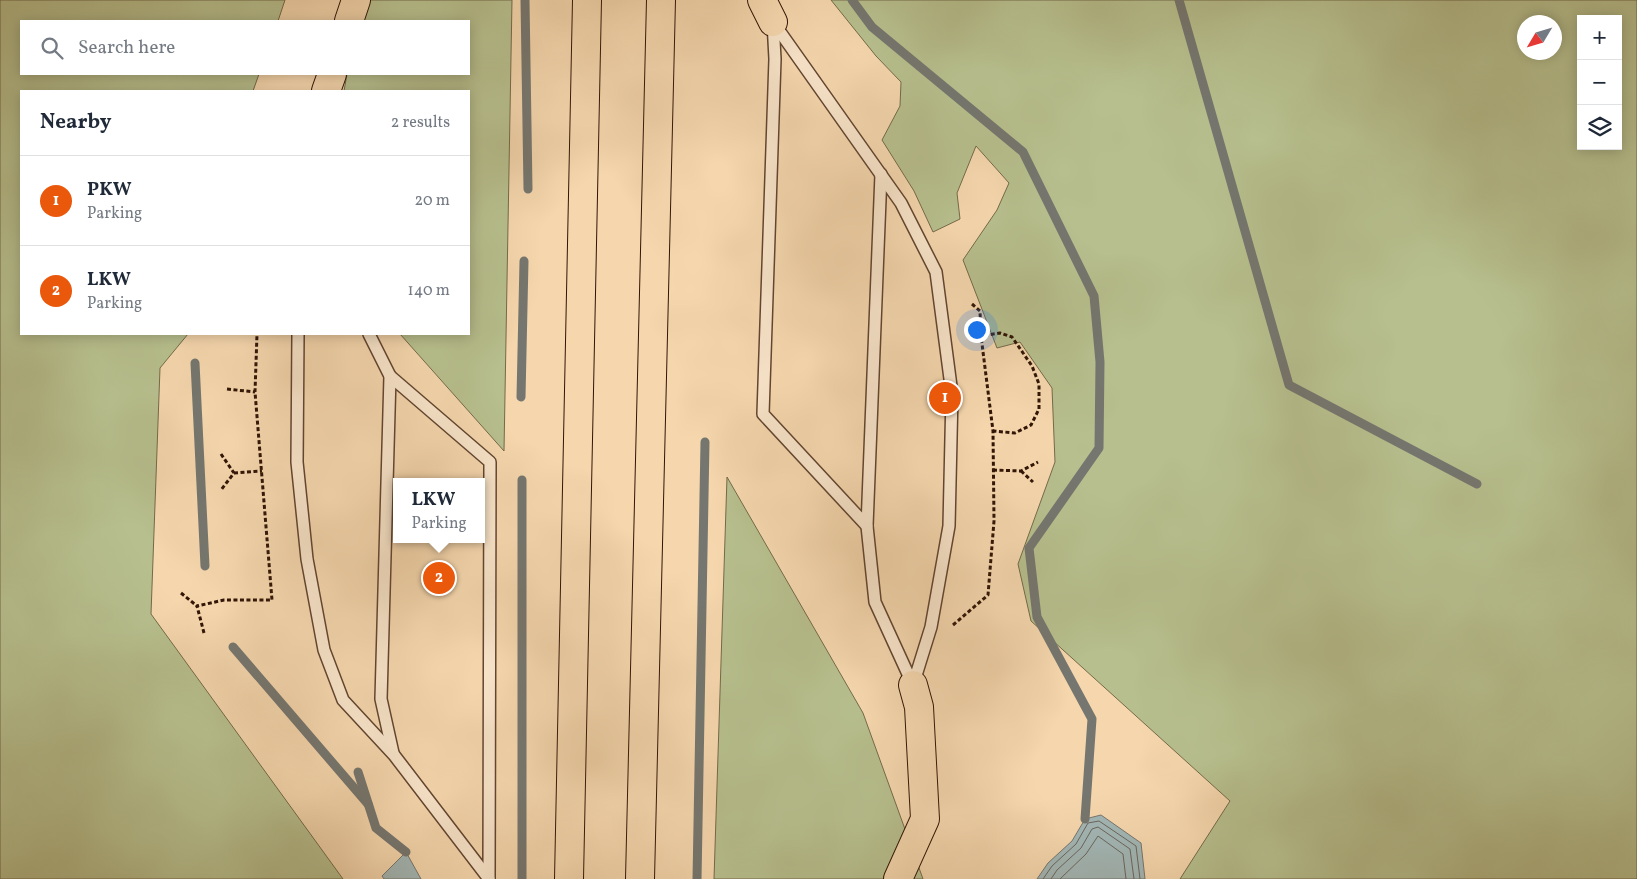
<!DOCTYPE html>
<html lang="en">
<head>
<meta charset="utf-8">
<style>
  :root { --surface:#fff; --page:#f2f2f3; --text:#1f2937; --muted:#747a83; --line:#e0e1e3; --accent:#ea580c }
  body { margin:0; font-family:Vollkorn,serif; background:var(--page); color:var(--text) }
  .controls { position:absolute; right:15px; top:15px; display:grid; overflow:hidden; border-radius:0px; box-shadow:0 2px 12px #0003 }
  .controls button { width:45px; height:45px; display:grid; place-items:center; padding:0; border:0; border-bottom:1px solid var(--line); background:var(--surface); color:var(--text); font:25px sans-serif }
  .compass { position:absolute; left:1517px; top:15px; width:45px; height:45px; border-radius:50%; background:var(--surface); box-shadow:0 2px 12px #0003; rotate:232deg }
  .you { position:absolute; left:976px; top:329px; width:18px; height:18px; margin:-12px; border:4px solid #fff; border-radius:50%; background:#1a73e8; box-shadow:0 0 0 8px #1a73e833 }
  .badge { display:grid; place-items:center; width:32px; height:32px; border-radius:50%; background:var(--accent); color:#fff; font-size:16px; font-weight:700 }
  .pin { position:absolute; translate:-50% -50%; border:2px solid #fff; box-shadow:0 1px 5px #0006 }
  .popup { position:absolute; left:393px; top:478px; width:92px; height:65px; box-sizing:border-box; display:grid; place-content:center; border-radius:0px; background:var(--surface); filter:drop-shadow(0 1px 4px #0005); font-size:16px; white-space:nowrap; color:var(--muted) }
  .popup b { font-size:19px; color:var(--text) }
  .popup::after { content:''; position:absolute; left:50%; top:100%; margin-left:-10px; border:10px solid transparent; border-top-color:var(--surface) }
  .list { margin:0; padding:0; list-style:none }
  h2 { display:flex; justify-content:space-between; align-items:center; height:65px; margin:0; padding:0 20px; font-size:21px }
  h2 small { font-size:16px; font-weight:400; color:var(--muted) }
  .list li { display:grid; grid-template-columns:32px 1fr auto; gap:15px; align-items:center; box-sizing:border-box; height:90px; padding:0 20px; border-top:1px solid var(--line) }
  .list b { display:block; font-size:19px; white-space:nowrap }
  .list p { margin:0; font-size:16px; white-space:nowrap; color:var(--muted) }
  .list em { font-size:16px; font-style:normal; color:var(--muted) }
  .icon { flex:none; width:28px; height:28px; fill:none; stroke:currentColor; stroke-width:2; stroke-linecap:round; stroke-linejoin:round }
  .map { position:relative; flex:none; width:1637px; height:879px; overflow:hidden }
  .search { position:absolute; background:var(--surface); box-shadow:0 2px 12px #0003; left:20px; top:20px; width:450px; height:55px; display:flex; align-items:center; gap:12px; box-sizing:border-box; padding:0 18px; border-radius:0px; color:var(--muted); font-size:19px }
  .panel { position:absolute; background:var(--surface); box-shadow:0 2px 12px #0003; left:20px; top:90px; width:450px; height:245px; border-radius:0px }
  .map>svg:first-child { display:block }
  .green { fill:#b7bf8e; stroke:#746a4a; fill-rule:evenodd }
  .water { fill:#a2b6b5; stroke:#75766f }
  .lines { fill:none; stroke-linecap:round; stroke-linejoin:round }
  .shore { stroke:#6a665e; stroke-width:1 }
  .stream { stroke:#75766f; stroke-width:9 }
  .service-casing { stroke:#624530; stroke-width:14 }
  .motorway-casing { stroke:#311506; stroke-width:30 }
  .path { stroke:#311506; stroke-width:3; stroke-dasharray:4 2.5; stroke-linecap:butt }
  .service { stroke:#f8e4ca; stroke-width:11 }
  .motorway { stroke:#f5d6ad; stroke-width:28 }
</style>
</head>
<body>
<div class="map">
<svg width="1637" height="879" viewBox="0 0 1637 879">
  <rect width="100%" height="100%" fill="#f5d6ad"/>
  <filter id="stains"><feTurbulence type="fractalNoise" baseFrequency=".004" numOctaves="4"/><feColorMatrix values="0 0 0 0 .2 0 0 0 0 .09 0 0 0 0 .02 0 0 0 .5 -.17"/></filter>
  <radialGradient id="worn" r=".72"><stop offset=".6" stop-color="#630" stop-opacity="0"/><stop offset="1" stop-color="#630" stop-opacity=".3"/></radialGradient>
  <g class="green">
    <polygon points="0,0 285,0 278,21 21,21 21,74 259,74 253,91 21,91 21,334 188,334 160,368 151,614 343,879 0,879"/>
    <polygon points="368,0 512,0 504,451 400,334 469,334 469,91 344,91 347,74 469,74 469,21 362,21"/>
    <path d="M831,0h806v879h-457l50,-78 -199,-180 -13,-57 37,-102 -3,-74 -32,-46 -23,6 -34,-88 34,-50 12,-27 -33,-37 -19,47 3,26 -27,13 -19,-41 -32,-51 18,-34 1,-24 -25,-26zM1581,19h37v127h-37zM1524,22h30v30h-30z"/>
    <polygon points="727,477 863,713 923,879 714,879"/>
  </g>
  <g class="water">
    <polygon points="1101,815 1141,843 1145,879 1037,879 1048,863 1072,841 1085,819"/>
    <polygon points="406,852 421,879 384,879 382,876"/>
  </g>
  <g class="lines">
    <g class="shore">
      <polyline points="1043,879 1052,866 1076,844 1088,823 1099,821 1136,846 1140,879"/>
      <polyline points="1051,879 1057,870 1081,848 1092,829 1098,827 1130,849 1134,879"/>
      <polyline points="1060,879 1086,854 1098,836 1123,854 1126,879"/>
    </g>
    <g class="stream">
      <polyline points="525,0 528,189"/>
      <polyline points="852,0 872,27 1023,152 1094,296 1100,362 1099,448 1029,548 1037,617 1092,719 1085,819"/>
      <polyline points="1179,0 1289,385 1477,484"/>
      <polyline points="195,363 205,566"/>
      <polyline points="521,397 524,261"/>
      <polyline points="233,647 368,804"/>
      <polyline points="358,772 376,828 406,852"/>
      <polyline points="522,879 522,480"/>
      <polyline points="697,879 705,442"/>
    </g>
    <g class="service-casing">
      <g id="service">
        <polyline points="773,22 901,203 936,272 952,394 949,526 931,627 913,685"/>
        <polyline points="773,22 775,59 763,414 867,526"/>
        <polyline points="881,174 867,526 875,602 913,685"/>
        <polyline points="298,334 297,462 307,559 324,650 343,700 394,755 489,879"/>
        <polyline points="369,334 390,376 381,699 393,753"/>
        <polyline points="390,376 490,462 489,879"/>
      </g>
    </g>
    <g class="motorway-casing">
      <g id="motorway">
        <polyline points="762,0 773,22"/>
        <polyline points="349,21 356,0"/>
        <polyline points="326,91 332,74"/>
        <polyline points="569,879 587,0"/>
        <polyline points="640,879 661,0"/>
        <polyline points="898,879 925,819 919,707 913,685"/>
      </g>
    </g>
    <g class="path">
      <polyline points="972,304 980,311 981,336 1000,333 1012,337 1032,366 1039,384 1039,409 1031,425 1015,433 993,431"/>
      <polyline points="227,389 255,392"/>
      <polyline points="221,454 234,473 221,490"/>
      <polyline points="993,470 1021,471 1038,462"/>
      <polyline points="1021,471 1033,482"/>
      <polyline points="234,473 262,471"/>
      <polyline points="181,593 197,606"/>
      <polyline points="953,625 988,595 994,521 993,431 981,336"/>
      <polyline points="204,633 197,606 224,600 272,600 255,392 257,334"/>
    </g>
    <use href="#service" class="service"/>
    <use href="#motorway" class="motorway"/>
  </g>
  <rect width="100%" height="100%" filter="url(#stains)"/>
  <rect width="100%" height="100%" fill="url(#worn)"/>
</svg>
<div class="controls">
<button>+</button>
<button>−</button>
<button><svg class="icon" aria-label="layers" viewBox="0 0 24 24"><path d="M12 4l9 5-9 5-9-5zM3 14l9 5 9-5"/></svg></button>
</div>
<svg class="compass" viewBox="-18 -18 36 36"><path d="M0-13l5 13h-10z" fill="#e53935"/><path d="M0 13l5-13h-10z" fill="#747a83"/></svg>
<div class="you"></div>
<div class="pin badge" style="left:945px;top:398px">1</div>
<div class="pin badge" style="left:439px;top:578px">2</div>
<div class="popup"><b>LKW</b>Parking</div>
<div class="search"><svg class="icon" aria-label="search" viewBox="0 0 24 24"><circle cx="10" cy="10" r="6"/><path d="M15 15l6 6"/></svg>Search here</div>
<section class="panel">
<h2>Nearby<small>2 results</small></h2>
<ul class="list">
<li><span class="badge">1</span><div><b>PKW</b><p>Parking</p></div><em>20 m</em></li>
<li><span class="badge">2</span><div><b>LKW</b><p>Parking</p></div><em>140 m</em></li>
</ul>
</section>
</div>
</body>
</html>
